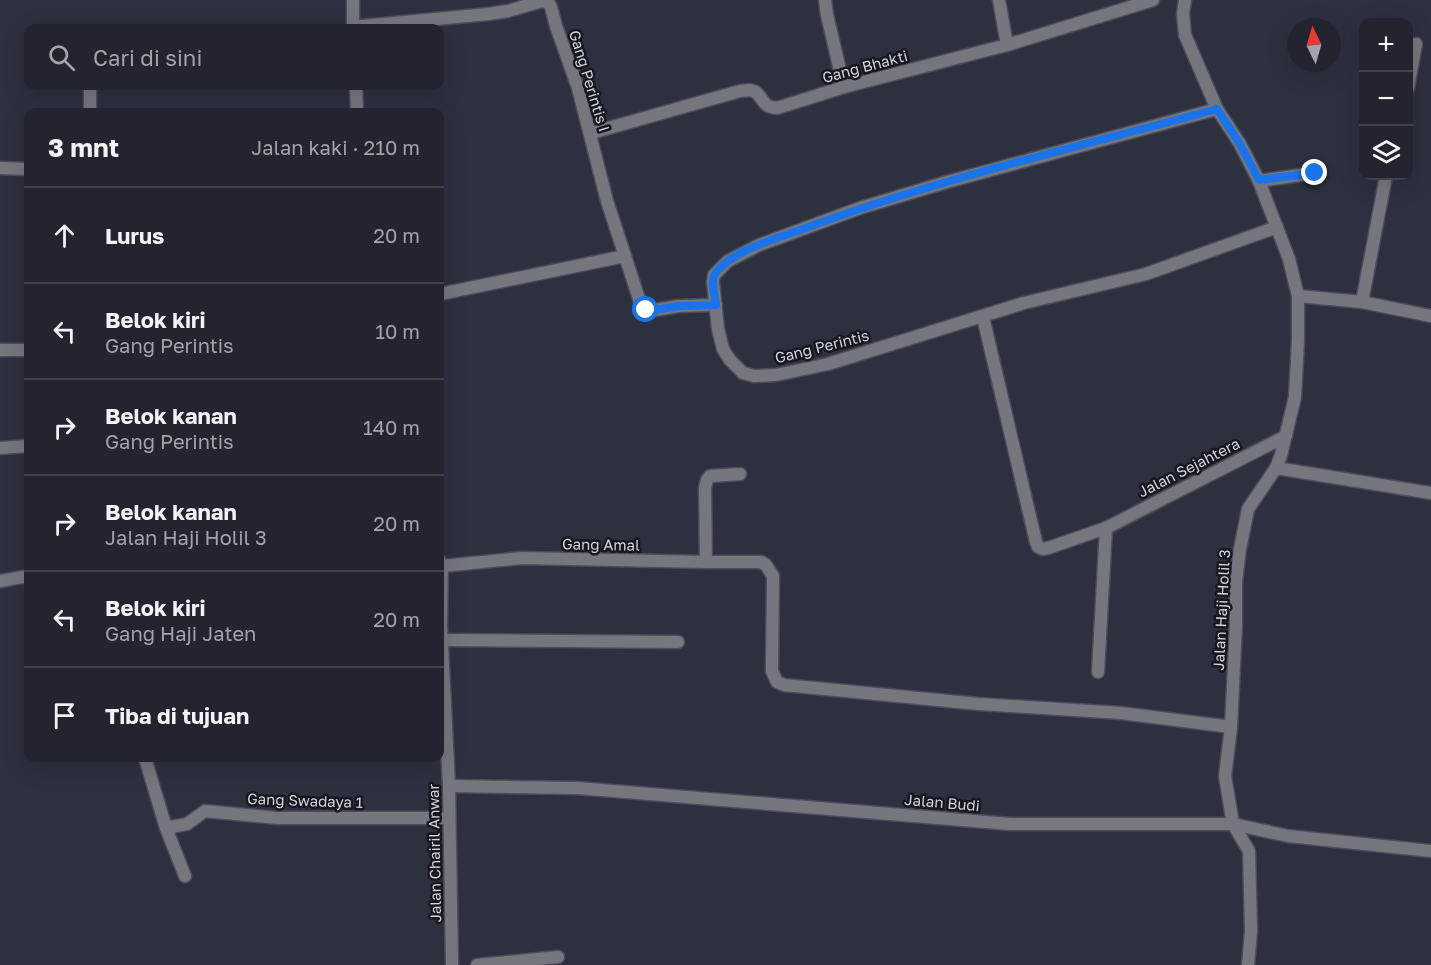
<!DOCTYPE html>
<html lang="id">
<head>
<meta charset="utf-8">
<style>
  :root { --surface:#22242f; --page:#2e303b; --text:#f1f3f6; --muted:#a2a4aa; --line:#3f414b }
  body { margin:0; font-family:"Golos Text",sans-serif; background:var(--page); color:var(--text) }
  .controls { position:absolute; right:18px; top:18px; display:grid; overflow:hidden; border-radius:12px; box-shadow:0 6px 24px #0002 }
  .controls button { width:54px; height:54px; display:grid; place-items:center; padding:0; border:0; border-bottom:2px solid var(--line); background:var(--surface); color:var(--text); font:30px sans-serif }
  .compass { position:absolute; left:1287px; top:18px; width:54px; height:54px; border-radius:50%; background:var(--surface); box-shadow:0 6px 24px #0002; rotate:355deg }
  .stop { position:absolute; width:18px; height:18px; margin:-14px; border:4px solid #1a73e8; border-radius:50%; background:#fff }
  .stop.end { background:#1a73e8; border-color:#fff; box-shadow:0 2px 6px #0008 }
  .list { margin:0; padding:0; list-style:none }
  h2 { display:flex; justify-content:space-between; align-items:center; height:78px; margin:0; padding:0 24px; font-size:26px }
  h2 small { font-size:20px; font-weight:400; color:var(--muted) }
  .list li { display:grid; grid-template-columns:39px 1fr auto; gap:18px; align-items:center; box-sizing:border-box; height:96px; padding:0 24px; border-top:2px solid var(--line) }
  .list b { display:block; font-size:22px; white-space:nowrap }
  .list p { margin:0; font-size:20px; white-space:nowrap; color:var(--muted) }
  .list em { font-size:20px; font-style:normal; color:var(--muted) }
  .icon { flex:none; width:33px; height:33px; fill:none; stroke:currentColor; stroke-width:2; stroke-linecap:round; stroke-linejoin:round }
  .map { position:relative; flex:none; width:1431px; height:965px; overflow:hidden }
  .search { position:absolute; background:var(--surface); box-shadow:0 6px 24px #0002; left:24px; top:24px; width:420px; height:66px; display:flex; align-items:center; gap:15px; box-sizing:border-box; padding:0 21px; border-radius:12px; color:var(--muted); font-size:22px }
  .panel { position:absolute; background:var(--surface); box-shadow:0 6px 24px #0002; left:24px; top:108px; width:420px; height:654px; border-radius:12px }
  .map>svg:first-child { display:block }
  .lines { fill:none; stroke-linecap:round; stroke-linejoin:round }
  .minor-casing { stroke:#4b4d5b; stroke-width:15 }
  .tertiary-casing { stroke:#4b4d5b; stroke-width:15 }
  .minor { stroke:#75777f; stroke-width:12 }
  .tertiary { stroke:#75777f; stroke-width:12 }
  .route { stroke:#1a73e8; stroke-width:8 }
  .labels { text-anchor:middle; stroke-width:5; stroke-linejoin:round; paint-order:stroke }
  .street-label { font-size:15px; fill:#d1d3dd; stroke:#17181f }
</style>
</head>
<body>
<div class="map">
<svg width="1431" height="965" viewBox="0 0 1431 965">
  <rect width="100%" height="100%" fill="#2d303f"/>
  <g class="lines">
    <g class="minor-casing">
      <g id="minor">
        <polyline points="547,0 551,7 556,26 578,88 607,201 641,305 646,310 655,310 679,306 716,305"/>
        <polyline points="825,0 827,15 844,87"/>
        <polyline points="999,0 1007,45"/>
        <polyline points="1185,0 1183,14 1185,35 1217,109 1240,144 1259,181 1289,259 1298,296 1298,340 1295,397 1281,455 1276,468 1248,509 1240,549 1236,581 1236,624 1231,727 1225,776 1233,824 1249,851 1251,931 1248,965"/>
        <polyline points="352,27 488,14 508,11 542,1 547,2"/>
        <polyline points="90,86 90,112"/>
        <polyline points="1408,88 1416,44"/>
        <polyline points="1217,109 947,182 860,208 759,245 728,261 714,275 713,282 718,329 723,349 730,360 743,373 754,376 776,375 828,364 1024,303 1146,274 1277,227"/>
        <path d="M591,133l149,-42 10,-1 6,2c9,9 7,15 21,16l67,-21 163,-42 146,-45"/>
        <polyline points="0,168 28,169"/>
        <polyline points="1259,181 1315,173"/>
        <polyline points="440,294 625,256"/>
        <polyline points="1298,296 1362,302 1431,316"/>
        <polyline points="1362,302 1386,176"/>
        <polyline points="983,317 1036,542 1038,547 1043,549 1048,548 1106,528 1286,436"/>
        <polyline points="0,350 28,350"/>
        <polyline points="0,448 28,446"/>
        <polyline points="1276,468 1431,493"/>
        <polyline points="706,562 705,488 707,480 710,476 740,474"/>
        <polyline points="442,566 522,558 706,562 761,562 766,565 773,576 772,671 777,682 784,685 979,704 1121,713 1231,727"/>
        <polyline points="0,581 28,576"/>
        <polyline points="442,640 678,642"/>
        <polyline points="1098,672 1106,528"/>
        <polyline points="145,758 166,828 185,876"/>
        <polyline points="449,786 577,788 1010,824 1233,824 1288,836 1431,851"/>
        <polyline points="166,828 187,824 205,811 277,818 449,818"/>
        <polyline points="477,965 558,957"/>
      </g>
    </g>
    <g class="tertiary-casing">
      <g id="tertiary">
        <polyline points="353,28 353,0"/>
        <polyline points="356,86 357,112"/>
        <polyline points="440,561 442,566 441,625 449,786 452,965"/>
      </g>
    </g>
    <use href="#minor" class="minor"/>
    <use href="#tertiary" class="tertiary"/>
  </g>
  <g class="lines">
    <path class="route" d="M646,310h9l24,-4 37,-1c-1,-9 -6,-23 -1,-31 14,-22 64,-37 88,-45 135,-50 275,-82 414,-120l23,35 19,36 56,-7"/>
  </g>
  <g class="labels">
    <g class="street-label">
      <text transform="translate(865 67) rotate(-15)" y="5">Gang Bhakti</text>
      <text transform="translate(589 81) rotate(73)" y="5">Gang Perintis I</text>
      <text transform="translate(822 347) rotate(-14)" y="5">Gang Perintis</text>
      <text transform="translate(1189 468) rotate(-27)" y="5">Jalan Sejahtera</text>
      <text transform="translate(601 545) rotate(1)" y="5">Gang Amal</text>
      <text transform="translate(1222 610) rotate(-87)" y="5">Jalan Haji Holil 3</text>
      <text transform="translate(305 801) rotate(2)" y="5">Gang Swadaya 1</text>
      <text transform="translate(942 803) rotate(5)" y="5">Jalan Budi</text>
      <text transform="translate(435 853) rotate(-91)" y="5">Jalan Chairil Anwar</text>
    </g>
  </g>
</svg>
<div class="controls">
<button>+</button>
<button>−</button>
<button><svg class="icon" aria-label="layers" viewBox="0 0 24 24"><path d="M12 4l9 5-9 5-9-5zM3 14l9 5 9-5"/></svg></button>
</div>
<svg class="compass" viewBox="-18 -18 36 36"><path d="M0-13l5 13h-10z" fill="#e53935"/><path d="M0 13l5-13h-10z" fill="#a2a4aa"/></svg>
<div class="stop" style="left:646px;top:310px"></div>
<div class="stop end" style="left:1315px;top:173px"></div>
<div class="search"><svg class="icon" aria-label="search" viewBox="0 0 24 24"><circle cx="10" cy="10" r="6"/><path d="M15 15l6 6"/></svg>Cari di sini</div>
<section class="panel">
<h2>3 mnt<small>Jalan kaki · 210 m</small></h2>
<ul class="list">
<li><svg class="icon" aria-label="ahead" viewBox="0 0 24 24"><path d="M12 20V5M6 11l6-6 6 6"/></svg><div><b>Lurus</b></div><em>20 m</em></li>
<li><svg class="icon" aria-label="left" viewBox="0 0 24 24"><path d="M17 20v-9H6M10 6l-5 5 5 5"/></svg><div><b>Belok kiri</b><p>Gang Perintis</p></div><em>10 m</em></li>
<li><svg class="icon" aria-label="right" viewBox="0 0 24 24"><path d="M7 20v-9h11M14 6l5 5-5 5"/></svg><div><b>Belok kanan</b><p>Gang Perintis</p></div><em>140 m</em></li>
<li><svg class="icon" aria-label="right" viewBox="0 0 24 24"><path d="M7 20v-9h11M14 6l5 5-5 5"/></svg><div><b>Belok kanan</b><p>Jalan Haji Holil 3</p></div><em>20 m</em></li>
<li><svg class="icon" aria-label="left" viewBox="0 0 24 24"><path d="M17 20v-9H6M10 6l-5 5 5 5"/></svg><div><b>Belok kiri</b><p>Gang Haji Jaten</p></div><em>20 m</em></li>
<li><svg class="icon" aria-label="arrive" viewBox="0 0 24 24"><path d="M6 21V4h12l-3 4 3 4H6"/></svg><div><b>Tiba di tujuan</b></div></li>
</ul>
</section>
</div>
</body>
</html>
